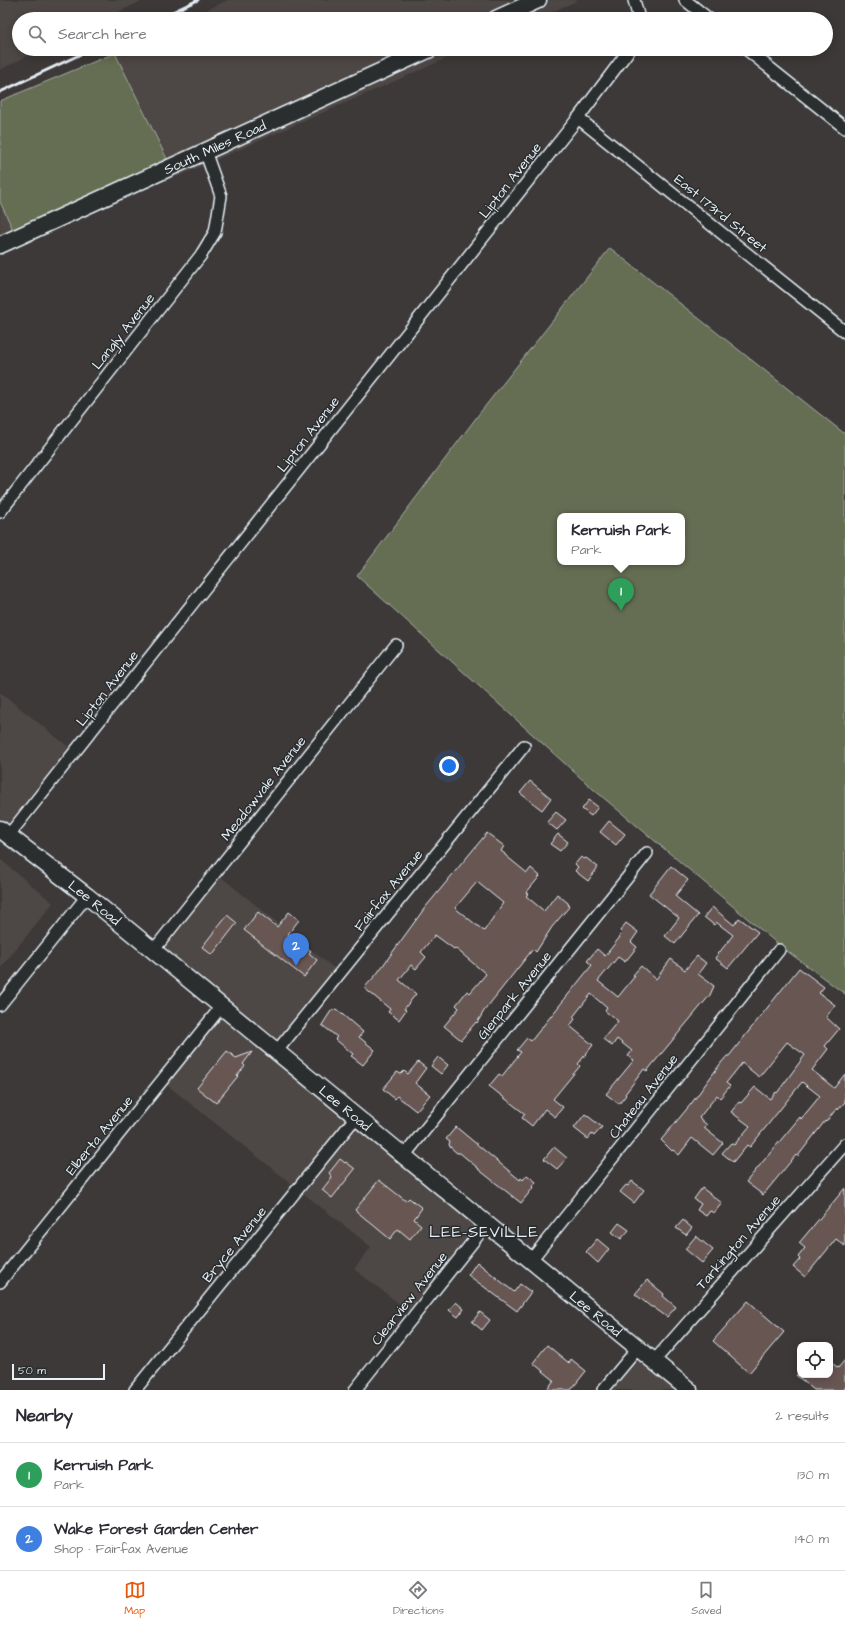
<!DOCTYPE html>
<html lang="en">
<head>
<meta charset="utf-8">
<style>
  :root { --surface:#fff; --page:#f7f7f7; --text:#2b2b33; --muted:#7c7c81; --line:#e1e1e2; --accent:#ea580c }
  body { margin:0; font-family:"Architects Daughter",sans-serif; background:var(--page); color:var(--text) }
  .controls { position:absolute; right:12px; bottom:12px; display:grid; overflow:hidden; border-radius:8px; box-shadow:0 2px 10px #0003 }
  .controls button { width:36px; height:36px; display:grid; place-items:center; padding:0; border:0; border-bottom:1px solid var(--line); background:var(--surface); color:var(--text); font:20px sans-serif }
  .scale { position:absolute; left:12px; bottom:10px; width:93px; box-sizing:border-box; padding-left:4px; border:2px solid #e8f1f8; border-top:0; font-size:11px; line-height:14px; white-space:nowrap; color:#e8f1f8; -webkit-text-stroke:3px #2a2d2e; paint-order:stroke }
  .you { position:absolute; left:449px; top:766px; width:14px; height:14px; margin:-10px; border:3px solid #fff; border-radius:50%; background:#1a73e8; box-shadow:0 0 0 6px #1a73e833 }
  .badge { display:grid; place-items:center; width:26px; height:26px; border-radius:50%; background:var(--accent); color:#fff; font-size:13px; font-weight:700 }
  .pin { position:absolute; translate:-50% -33px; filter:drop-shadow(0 1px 2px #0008) }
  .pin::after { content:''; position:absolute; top:21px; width:14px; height:12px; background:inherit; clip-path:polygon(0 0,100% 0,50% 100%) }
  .popup { position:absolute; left:557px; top:513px; width:128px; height:52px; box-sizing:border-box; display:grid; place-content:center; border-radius:8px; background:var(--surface); filter:drop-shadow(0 1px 3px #0005); font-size:13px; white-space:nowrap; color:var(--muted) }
  .popup b { font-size:15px; color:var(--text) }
  .popup::after { content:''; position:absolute; left:50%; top:100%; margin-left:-8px; border:8px solid transparent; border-top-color:var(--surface) }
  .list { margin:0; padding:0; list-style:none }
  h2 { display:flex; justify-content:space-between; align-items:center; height:52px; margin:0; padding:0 16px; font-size:17px }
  h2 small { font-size:13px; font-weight:400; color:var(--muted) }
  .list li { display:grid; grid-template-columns:26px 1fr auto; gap:12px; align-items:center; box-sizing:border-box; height:64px; padding:0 16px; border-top:1px solid var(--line) }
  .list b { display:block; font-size:15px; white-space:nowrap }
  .list p { margin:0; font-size:13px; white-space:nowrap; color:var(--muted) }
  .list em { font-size:13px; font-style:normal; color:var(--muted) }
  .icon { flex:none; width:22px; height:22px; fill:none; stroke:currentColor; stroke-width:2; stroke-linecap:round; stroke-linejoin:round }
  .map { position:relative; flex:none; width:845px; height:1390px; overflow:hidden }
  .search { position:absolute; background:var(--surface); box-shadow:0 2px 10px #0003; left:12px; right:12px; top:12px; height:44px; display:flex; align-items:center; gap:10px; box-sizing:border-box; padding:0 14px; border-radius:22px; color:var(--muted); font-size:15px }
  .sheet { height:180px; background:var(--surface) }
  nav { display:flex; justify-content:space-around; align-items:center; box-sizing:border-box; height:56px; border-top:1px solid var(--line); background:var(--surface); font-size:11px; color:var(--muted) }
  nav a { display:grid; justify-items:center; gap:2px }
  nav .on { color:var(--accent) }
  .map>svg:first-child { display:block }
  .built { fill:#4d4644 }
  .green { fill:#656d53; stroke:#a6afa6; fill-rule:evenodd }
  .building { fill:#685652; stroke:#e8f1f8; fill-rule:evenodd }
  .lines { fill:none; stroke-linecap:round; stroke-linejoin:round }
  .street-casing { stroke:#e8f1f8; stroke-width:14 }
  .secondary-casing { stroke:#e8f1f8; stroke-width:19 }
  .street { stroke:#2a2d2e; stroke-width:11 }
  .secondary { stroke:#2a2d2e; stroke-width:16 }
  .rail { stroke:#e8f1f8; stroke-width:3 }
  .labels { text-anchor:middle; stroke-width:3; stroke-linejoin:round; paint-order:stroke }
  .street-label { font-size:14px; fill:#e8f1f8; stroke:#2a2d2e }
  .quarter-label { font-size:16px; letter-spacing:1px; fill:#e8f1f8; stroke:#2a2d2e }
</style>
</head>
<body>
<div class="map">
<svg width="845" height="1390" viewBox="0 0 845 1390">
  <rect width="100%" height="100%" fill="#3d3939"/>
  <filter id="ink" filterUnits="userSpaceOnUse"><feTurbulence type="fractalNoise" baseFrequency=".025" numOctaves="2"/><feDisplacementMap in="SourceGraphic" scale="8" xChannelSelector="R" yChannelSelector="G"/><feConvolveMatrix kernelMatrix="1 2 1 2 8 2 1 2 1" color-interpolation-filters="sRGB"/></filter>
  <g filter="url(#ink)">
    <g class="built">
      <polygon points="0,0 144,0 104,19 19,19 19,49 41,49 0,70"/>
      <polygon points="228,0 579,0 536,19 187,19"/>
      <polygon points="123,49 468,49 177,177 115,53"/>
      <polygon points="0,198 22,245 0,255"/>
      <polygon points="0,692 75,752 8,836 0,829"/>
      <polygon points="0,859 53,903 0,969"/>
      <polygon points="215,872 340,973 277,1052 487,1224 414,1315 354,1269 371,1247 162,1081 221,1007 153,951"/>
      <polygon points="638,1348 689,1390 603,1390"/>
    </g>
    <g class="green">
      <polygon points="115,53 171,167 17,238 0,202 0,101"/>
      <path d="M610,248l235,186v560l-66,-49 -186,-156 -236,-213 122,-162zM560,516h122v46h-122z"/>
    </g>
    <g class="building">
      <polygon points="530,781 551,798 542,810 520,793"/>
      <polygon points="589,800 598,807 591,816 582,809"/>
      <polygon points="556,812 566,820 557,830 547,822"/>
      <polygon points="609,821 625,834 616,845 600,832"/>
      <path d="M487,833l17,13 -3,5 4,3v1l22,18 4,-5 9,8 -14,17 2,1 -2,2 18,15 13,-17 11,9 1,4 -17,20 -16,25 -3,-3 -49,62 -7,12 -1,-1 -15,18 -17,-14 15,-18 -3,-3 11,-14 3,2 16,-19 -31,-26 -1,1 -19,-14 -14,17 5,5 -10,12 -5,-4 -12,15 17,14 -12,15 2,1 -7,10 -11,-8 2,-3 -26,-21 12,-13 48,-66zM477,882l26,21 -19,28 -29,-23z"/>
      <polygon points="558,834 568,842 560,851 550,844"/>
      <polygon points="581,857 584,859 586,858 598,867 588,881 575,871 578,867 575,864"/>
      <polygon points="671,866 688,880 675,896 698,915 675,944 665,936 679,918 649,894"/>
      <polygon points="712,907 734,925 739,918 758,932 728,968 715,958 733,935 716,922 714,925 704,917"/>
      <polygon points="258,912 277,927 289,912 299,920 288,934 311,951 309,953 317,960 304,977 244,930"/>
      <polygon points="227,915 237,923 212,955 202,947"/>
      <polygon points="626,923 638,932 631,942 637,947 625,962 618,957 598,981 618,997 635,976 633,975 641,966 656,979 671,959 685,970 697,956 706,963 698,974 714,986 710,995 647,1071 644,1069 625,1094 626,1095 619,1104 606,1094 634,1060 628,1056 632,1051 617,1039 612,1046 603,1039 618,1021 605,1011 607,1008 591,994 573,1017 575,1019 570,1026 593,1045 578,1064 580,1066 553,1099 563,1107 555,1117 545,1109 532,1126 522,1118 525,1114 489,1086 499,1074 502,1076 521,1052 517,1050 527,1038 531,1041 592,965 587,961 597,949 605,956 620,937 619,936 622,933 620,931"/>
      <polygon points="799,968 824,987 819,993 835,1005 826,1017 839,1029 825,1046 828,1049 812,1070 834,1088 845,1074 845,1102 838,1110 837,1108 826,1122 825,1121 798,1156 796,1155 763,1195 746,1182 800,1117 801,1119 820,1096 802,1082 750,1147 747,1145 733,1162 722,1153 731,1143 734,1145 750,1126 731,1112 739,1102 741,1103 755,1087 770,1099 776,1092 777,1093 805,1055 787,1042 759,1077 742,1063 726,1083 730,1086 720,1098 717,1095 699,1118 707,1125 704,1128 723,1143 713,1155 692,1138 679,1155 673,1150 672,1151 661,1140 691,1104 721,1063 727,1056 729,1056"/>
      <polygon points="336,1009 363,1032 359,1037 375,1050 363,1065 351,1056 353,1054 335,1039 337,1037 322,1025 331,1011"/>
      <polygon points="227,1051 236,1058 252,1052 243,1064 245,1066 237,1076 238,1076 216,1103 197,1088"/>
      <polygon points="438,1057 448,1065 441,1074 431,1066"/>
      <polygon points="418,1062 426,1068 415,1083 430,1095 416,1111 397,1096 395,1099 383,1089 397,1072 401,1074 404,1071 408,1074"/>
      <polygon points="585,1114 602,1127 594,1136 592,1134 588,1139 574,1128"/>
      <polygon points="456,1127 520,1180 521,1178 523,1180 527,1175 536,1182 532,1187 533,1188 521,1203 478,1169 479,1169 460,1153 457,1153 450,1147 449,1144 450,1142 446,1139"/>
      <polygon points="554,1147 567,1158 557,1169 544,1159"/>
      <polygon points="340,1159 345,1163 346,1162 355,1169 332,1198 322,1190 332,1177 329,1173"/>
      <polygon points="379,1180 406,1201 409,1198 422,1208 414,1219 421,1225 410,1239 398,1229 390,1239 355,1210"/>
      <polygon points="632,1181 644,1190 634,1203 620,1192 626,1185 628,1186"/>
      <polygon points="702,1188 722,1203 714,1213 710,1211 706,1216 697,1210 701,1204 694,1199"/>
      <polygon points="845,1188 845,1246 836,1239 805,1277 793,1267 800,1259 798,1257 805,1248 799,1243"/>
      <polygon points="683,1220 692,1228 686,1235 676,1228"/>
      <polygon points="619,1223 629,1230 621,1239 612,1232"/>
      <polygon points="696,1236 713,1250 702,1263 685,1249"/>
      <polygon points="597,1239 609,1249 598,1263 586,1252"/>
      <polygon points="477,1262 514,1292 520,1284 531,1292 517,1311 468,1275"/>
      <polygon points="647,1280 664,1294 663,1296 676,1307 667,1317 653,1307 651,1307 635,1294"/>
      <polygon points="748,1301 784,1332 749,1373 713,1341"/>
      <polygon points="456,1302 464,1309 458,1317 449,1310"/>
      <polygon points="480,1312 490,1320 482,1330 472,1322"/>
      <polygon points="547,1345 569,1363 571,1359 586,1371 571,1390 547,1390 554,1380 533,1363"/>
      <polygon points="845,1360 845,1390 814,1390 796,1375 830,1375 830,1361 838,1368"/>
    </g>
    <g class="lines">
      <g class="street-casing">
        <g id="street">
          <polyline points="634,0 639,19"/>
          <polyline points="685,0 709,19"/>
          <polyline points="746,49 845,128"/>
          <polyline points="578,118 845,332"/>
          <polyline points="0,512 201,255 215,232 221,196 205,151"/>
          <polyline points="8,836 578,118 630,49"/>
          <polyline points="153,951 396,645"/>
          <polyline points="0,1005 87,896"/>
          <polyline points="276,1052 524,746"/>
          <polyline points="404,1156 647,853"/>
          <polyline points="531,1260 779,950"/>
          <polyline points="0,1282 221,1007"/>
          <polyline points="654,1361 845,1144"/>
          <polyline points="135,1390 356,1117"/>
          <polyline points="355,1390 487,1224"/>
          <polyline points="603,1390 638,1348"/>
        </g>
      </g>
      <g class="secondary-casing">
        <g id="secondary">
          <polyline points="496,19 538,0"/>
          <path id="s1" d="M0,245l430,-196"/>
          <path id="s2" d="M0,829l87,67 602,494"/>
        </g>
      </g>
      <use href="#street" class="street"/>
      <use href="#secondary" class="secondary"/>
      <g class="rail">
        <polyline points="157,19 198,0"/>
        <polyline points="0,92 92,49"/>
      </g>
    </g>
  </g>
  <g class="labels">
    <g class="street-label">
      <text dy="5" stroke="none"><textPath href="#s1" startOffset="236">South Miles Road</textPath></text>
      <text transform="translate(510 180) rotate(-52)" y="5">Lipton Avenue</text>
      <text transform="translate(721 213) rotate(39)" y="5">East 173rd Street</text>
      <text transform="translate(123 331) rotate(-52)" y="5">Langly Avenue</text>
      <text transform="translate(308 434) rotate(-52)" y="5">Lipton Avenue</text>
      <text transform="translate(107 688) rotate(-52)" y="5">Lipton Avenue</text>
      <text transform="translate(263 788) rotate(-52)" y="5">Meadowvale Avenue</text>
      <text transform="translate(388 890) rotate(-51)" y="5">Fairfax Avenue</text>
      <text dy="5" stroke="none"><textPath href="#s2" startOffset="120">Lee Road</textPath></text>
      <text transform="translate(514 995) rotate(-51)" y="5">Glenpark Avenue</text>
      <text transform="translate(643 1096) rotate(-52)" y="5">Chateau Avenue</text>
      <text dy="5" stroke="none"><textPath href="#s2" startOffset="444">Lee Road</textPath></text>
      <text transform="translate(99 1135) rotate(-51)" y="5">Elberta Avenue</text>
      <text transform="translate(738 1242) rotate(-49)" y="5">Tarkington Avenue</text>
      <text transform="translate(234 1244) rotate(-51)" y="5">Bryce Avenue</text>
      <text transform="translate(409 1298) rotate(-52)" y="5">Clearview Avenue</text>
      <text dy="5" stroke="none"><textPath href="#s2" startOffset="768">Lee Road</textPath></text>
    </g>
    <g class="quarter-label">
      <text x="484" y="1237">LEE-SEVILLE</text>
    </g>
  </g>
</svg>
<div class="controls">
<button><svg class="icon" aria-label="locate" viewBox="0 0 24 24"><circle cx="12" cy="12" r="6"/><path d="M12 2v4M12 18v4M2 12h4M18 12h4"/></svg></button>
</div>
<div class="scale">50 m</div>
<div class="you"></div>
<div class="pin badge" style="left:621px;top:611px;background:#2e9e5b">1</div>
<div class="popup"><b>Kerruish Park</b>Park</div>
<div class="pin badge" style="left:296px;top:966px;background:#3f7fe0">2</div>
<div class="search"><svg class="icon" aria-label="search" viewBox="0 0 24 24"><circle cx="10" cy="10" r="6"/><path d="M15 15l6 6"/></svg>Search here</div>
</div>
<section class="sheet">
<h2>Nearby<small>2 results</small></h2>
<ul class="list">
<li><span class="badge" style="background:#2e9e5b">1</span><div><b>Kerruish Park</b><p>Park</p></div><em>130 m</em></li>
<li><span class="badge" style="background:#3f7fe0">2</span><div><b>Wake Forest Garden Center</b><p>Shop · Fairfax Avenue</p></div><em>140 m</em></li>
</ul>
</section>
<nav>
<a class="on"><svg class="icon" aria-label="map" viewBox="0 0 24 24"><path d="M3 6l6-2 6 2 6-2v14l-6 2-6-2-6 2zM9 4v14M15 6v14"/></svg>Map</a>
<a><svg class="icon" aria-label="directions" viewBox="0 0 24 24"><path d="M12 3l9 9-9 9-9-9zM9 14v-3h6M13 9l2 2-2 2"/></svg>Directions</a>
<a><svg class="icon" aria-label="saved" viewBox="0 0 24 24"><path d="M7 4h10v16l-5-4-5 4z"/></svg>Saved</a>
</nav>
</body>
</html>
